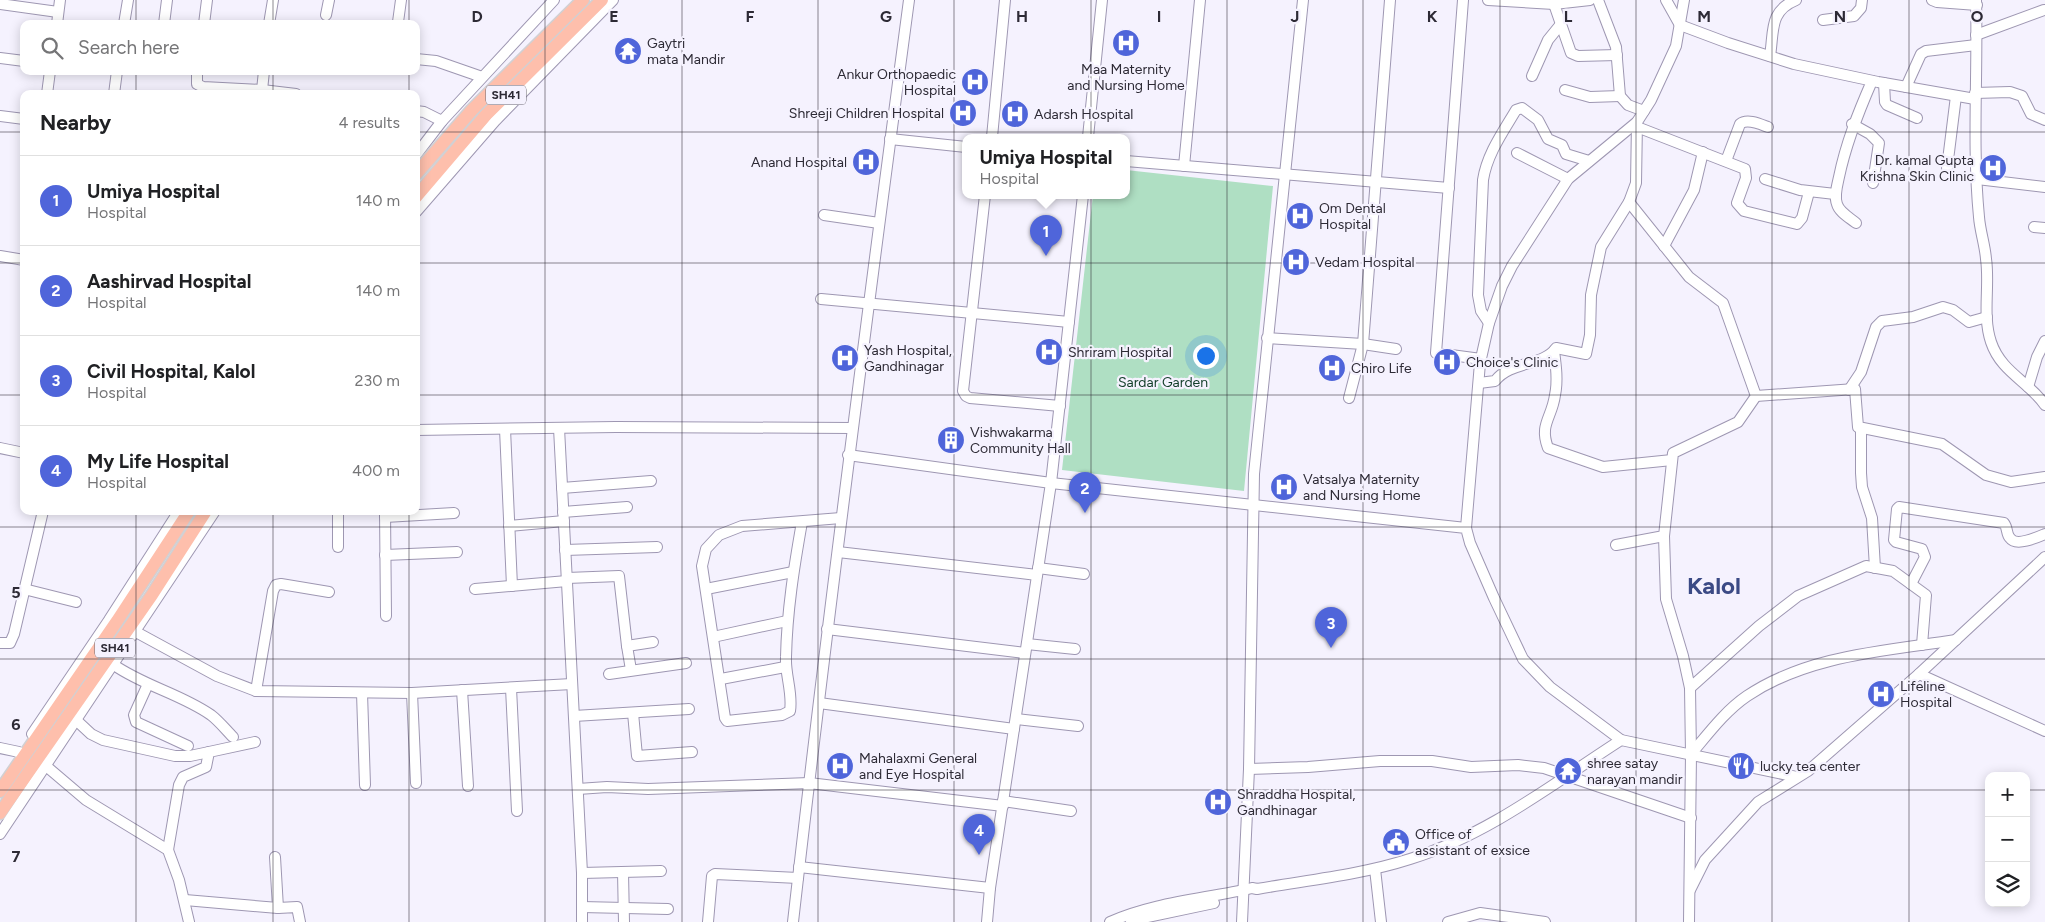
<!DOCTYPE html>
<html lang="en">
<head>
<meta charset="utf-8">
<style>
  :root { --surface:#fff; --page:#f2f2f2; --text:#202124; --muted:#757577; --line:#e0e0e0; --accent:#4f65da }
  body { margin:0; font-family:Figtree,sans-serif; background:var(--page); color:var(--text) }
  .controls { position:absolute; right:15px; bottom:15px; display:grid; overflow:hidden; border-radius:10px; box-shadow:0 2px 12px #0003 }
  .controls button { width:45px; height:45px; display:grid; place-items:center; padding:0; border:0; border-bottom:1px solid var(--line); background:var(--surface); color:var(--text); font:25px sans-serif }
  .you { position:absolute; left:1205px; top:355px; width:18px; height:18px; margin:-12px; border:4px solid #fff; border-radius:50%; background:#1a73e8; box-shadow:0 0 0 8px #1a73e833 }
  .badge { display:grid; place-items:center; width:32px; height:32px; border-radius:50%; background:var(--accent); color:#fff; font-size:16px; font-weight:700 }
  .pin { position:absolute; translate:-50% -41px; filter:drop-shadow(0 1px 2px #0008) }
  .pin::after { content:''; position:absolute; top:26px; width:18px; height:15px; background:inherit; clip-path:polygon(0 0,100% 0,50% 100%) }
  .popup { position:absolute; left:962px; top:134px; width:168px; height:65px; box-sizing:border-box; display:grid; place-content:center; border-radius:10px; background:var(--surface); filter:drop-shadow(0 1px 4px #0005); font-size:16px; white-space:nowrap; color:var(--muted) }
  .popup b { font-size:19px; color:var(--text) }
  .popup::after { content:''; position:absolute; left:50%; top:100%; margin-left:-10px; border:10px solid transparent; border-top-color:var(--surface) }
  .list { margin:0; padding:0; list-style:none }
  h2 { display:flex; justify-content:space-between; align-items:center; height:65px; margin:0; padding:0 20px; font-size:21px }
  h2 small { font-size:16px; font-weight:400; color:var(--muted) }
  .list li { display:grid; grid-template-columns:32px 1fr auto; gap:15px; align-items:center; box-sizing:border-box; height:90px; padding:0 20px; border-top:1px solid var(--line) }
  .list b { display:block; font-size:19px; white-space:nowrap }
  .list p { margin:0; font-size:16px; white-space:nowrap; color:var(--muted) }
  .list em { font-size:16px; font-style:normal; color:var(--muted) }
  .icon { flex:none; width:28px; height:28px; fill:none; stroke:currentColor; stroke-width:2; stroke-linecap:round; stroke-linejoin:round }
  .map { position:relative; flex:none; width:2045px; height:922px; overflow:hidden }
  .search { position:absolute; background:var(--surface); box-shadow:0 2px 12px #0003; left:20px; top:20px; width:400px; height:55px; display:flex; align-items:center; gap:12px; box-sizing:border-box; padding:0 18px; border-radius:10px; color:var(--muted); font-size:19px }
  .panel { position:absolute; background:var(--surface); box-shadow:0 2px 12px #0003; left:20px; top:90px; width:400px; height:425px; border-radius:10px }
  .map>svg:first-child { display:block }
  .green { fill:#afdfc3 }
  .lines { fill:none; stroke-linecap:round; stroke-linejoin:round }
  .minor-casing { stroke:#9e97b2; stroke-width:12 }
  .major-casing { stroke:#d1d0d3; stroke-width:15 }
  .minor { stroke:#fff; stroke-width:10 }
  .major { stroke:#febfac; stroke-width:12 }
  .grid { fill:none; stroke:#2d2a35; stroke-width:1; stroke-opacity:0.55 }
  .labels { text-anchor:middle; stroke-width:4.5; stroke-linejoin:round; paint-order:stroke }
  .shield { fill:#f5f2fe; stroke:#696671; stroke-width:1 }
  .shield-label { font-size:12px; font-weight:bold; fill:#2d2a35 }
  .poi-label { font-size:14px; fill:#2d2a35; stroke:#f5f2fe; text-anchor:start }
  .park-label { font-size:14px; fill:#113d28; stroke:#f5f2fe }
  .town-label { font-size:24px; font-weight:bold; fill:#3b4a85; stroke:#f5f2fe }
  .grid-label { font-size:16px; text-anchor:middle; font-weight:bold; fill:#2d2a35; stroke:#f5f2fe; stroke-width:4.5; stroke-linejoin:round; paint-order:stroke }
</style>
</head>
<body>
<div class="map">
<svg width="2045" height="922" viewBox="0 0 2045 922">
  <rect width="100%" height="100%" fill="#f5f2fe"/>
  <polygon class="green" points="1126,170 1273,186 1244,491 1062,470 1093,195 1126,195"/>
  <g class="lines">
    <g class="minor-casing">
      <g id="minor">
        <polyline points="1463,0 1436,353 1481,359"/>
        <polyline points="1488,0 1554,4 1590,0"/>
        <polyline points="1598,0 1616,47 1620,96 1628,105 1644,111"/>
        <polyline points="1666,0 1680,25 1728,43 1794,64 1878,82 1975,99"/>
        <polyline points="1932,0 1937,2 1977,5"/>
        <path d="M1976,0c2,73 -4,145 3,217 1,14 6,28 7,42 4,27 -4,56 5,83 10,30 37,39 54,63"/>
        <polyline points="0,4 58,12"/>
        <polyline points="1554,4 1571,53 1578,56 1617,55"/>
        <polyline points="326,15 329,0"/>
        <polyline points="1823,20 1854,16 1861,8 1862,0"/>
        <polyline points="398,22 401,0"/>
        <polyline points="57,24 60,0"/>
        <polyline points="124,24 128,0"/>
        <polyline points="164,24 167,0"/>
        <polyline points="204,24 207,0"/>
        <polyline points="269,24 273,0"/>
        <polyline points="1976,35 2044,10"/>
        <path d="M1770,56c4,-25 -1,-45 26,-56"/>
        <polyline points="0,58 24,61"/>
        <polyline points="416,59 436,61 482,77"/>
        <polyline points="197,71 197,84 203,87 262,90 296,94"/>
        <polyline points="1532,76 1548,40 1561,24"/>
        <polyline points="1884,83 1885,102 1887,105 1917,118"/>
        <polyline points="1906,87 1921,54 1926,51 1976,45"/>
        <polyline points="262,90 264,71"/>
        <polyline points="1565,90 1590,97 1620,96"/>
        <polyline points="1975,93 2010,92 2022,96 2031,114 2045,120"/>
        <polyline points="47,94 50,71"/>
        <polyline points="114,94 117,71"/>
        <polyline points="416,111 424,112 442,121"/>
        <polyline points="0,116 24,119"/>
        <polyline points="1852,124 1870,134 1879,143 1873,183"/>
        <polyline points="1637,127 1745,169 1746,178 1737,203 1744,211 1797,224 1802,218 1809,192"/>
        <polyline points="992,137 1005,0"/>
        <polyline points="1088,137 1102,0"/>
        <polyline points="890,139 966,147"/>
        <polyline points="1517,153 1568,179"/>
        <polyline points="416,155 442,121 554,0"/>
        <polyline points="1126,161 1449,188"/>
        <path d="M1726,161l14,-37c7,-6 20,0 28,3"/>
        <polyline points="1184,166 1200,0"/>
        <polyline points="1947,168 1956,96"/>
        <polyline points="1765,179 1800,190 1835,194"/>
        <polyline points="1977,179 2045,187"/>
        <polyline points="985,195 963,391 966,396 970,398 1060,406"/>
        <polyline points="416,212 495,121 613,0"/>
        <polyline points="824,215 879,223"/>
        <path d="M1856,223c-6,-5 -17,-11 -19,-19 -3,-8 0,-18 2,-27 7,-34 19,-64 33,-96"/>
        <polyline points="2034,227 2045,228"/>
        <polyline points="1664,246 1694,190 1703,152"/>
        <polyline points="0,256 24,260"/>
        <polyline points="821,299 1069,322"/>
        <path d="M1489,323l-8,-12 -3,-16 5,-115c4,-26 20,-48 33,-70l6,-2 16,12 10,19 14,6 4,9 23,7"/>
        <polyline points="1267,338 1363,344 1396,349"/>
        <path d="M1554,351c2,15 4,30 1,44 -3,23 -16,29 -7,53l55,19 69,-7"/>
        <path d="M1479,383l16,-2c15,-20 49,-15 61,-33l30,6 4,-19 1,-40 10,-48 28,-45 7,-19 1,-61"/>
        <polyline points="2028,387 2037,357 2045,341"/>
        <polyline points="1849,390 1861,372 1876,327 1882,321 1913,317 1943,307 1953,310 1969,322 1987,317"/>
        <polyline points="1756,396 1855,389 1858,427 1942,444 1986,475 2011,482 2045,477"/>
        <polyline points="1349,398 1363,344 1390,0"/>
        <polyline points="559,428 582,873 582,922"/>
        <polyline points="1861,428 1861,473 1862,487 1872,518 1875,568"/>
        <polyline points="505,429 512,586"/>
        <polyline points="416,430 616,427 852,428"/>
        <polyline points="0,448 24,453"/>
        <polyline points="848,455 1051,483 1466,528 1470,543 1494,598 1523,659 1550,687 1621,740"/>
        <polyline points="562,488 651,481"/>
        <polyline points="338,511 338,547"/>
        <polyline points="385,511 386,616"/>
        <polyline points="563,512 627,507"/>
        <polyline points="385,517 454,513"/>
        <path d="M802,522c-8,45 -15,89 -16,135 -1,18 7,36 4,54l-8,4 -55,6 -2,-3 -23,-152 4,-17 13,-14 23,-9 99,-8"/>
        <polyline points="509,526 564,521"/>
        <polyline points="1466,528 1480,363 1489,323 1502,286 1512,266 1568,179 1637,122 1651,100 1676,46 1684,0"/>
        <polyline points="1664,536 1666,599 1683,656 1690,688 1691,754 1689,922"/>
        <polyline points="1616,545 1664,536 1673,453 1738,422 1756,396 1723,303 1689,277 1629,202"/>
        <polyline points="565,550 657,547"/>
        <polyline points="838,552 1037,575"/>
        <polyline points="385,555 457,552"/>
        <polyline points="1038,568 1084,574"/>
        <polyline points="567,578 619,576 627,646 653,642"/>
        <path d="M1911,584l14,-27 -3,-8 -26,-7 -2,-2 3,-31 2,-2 105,16c4,5 2,11 6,15 6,9 28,-1 35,-4"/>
        <polyline points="24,589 76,602"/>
        <polyline points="475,589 567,581"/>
        <polyline points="706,589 793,572"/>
        <polyline points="827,629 1025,653"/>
        <polyline points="136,632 217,676 256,691 412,693 572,684"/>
        <polyline points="713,637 787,621"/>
        <polyline points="0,643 10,643 14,634 43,511"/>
        <polyline points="1027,644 1075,649"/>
        <polyline points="627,646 631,670"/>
        <path d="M114,665c30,21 67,29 97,50 8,6 15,15 22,22"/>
        <polyline points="609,674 686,663"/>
        <polyline points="1919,674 2045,731"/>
        <polyline points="721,679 785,667"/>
        <polyline points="148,684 134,715 136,722 188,746"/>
        <polyline points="511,688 517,811"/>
        <polyline points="1690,688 1759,626 1798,596 1866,566 1893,571 1926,595 1922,645"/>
        <polyline points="462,690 468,786"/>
        <polyline points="256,691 273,591 276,585 281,584 329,592"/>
        <polyline points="362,693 365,785"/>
        <polyline points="412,693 416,783"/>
        <polyline points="819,703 1014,729"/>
        <polyline points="633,713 637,756 692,752"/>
        <polyline points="574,716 689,709"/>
        <polyline points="1016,719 1078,726"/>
        <polyline points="76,720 91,734 103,740 175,756 190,756 209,752"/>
        <polyline points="32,734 109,620 179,511"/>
        <polyline points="0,748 19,752"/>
        <path d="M1691,754c17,-20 34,-43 56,-58 61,-41 138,-45 209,-56"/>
        <polyline points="46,766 86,800 168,850 179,880 189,922"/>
        <polyline points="1249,769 1308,767 1380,761 1432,761 1471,767 1518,765 1544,768 1691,818"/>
        <polyline points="578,789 607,787 648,789 809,783 1003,806"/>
        <polyline points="1003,801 1071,811"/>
        <polyline points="0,834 215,511"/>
        <polyline points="168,850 179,785 183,777 206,767 209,752 255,742"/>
        <polyline points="275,857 278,908 297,907 300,922"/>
        <polyline points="799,867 990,888"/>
        <polyline points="1375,869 1381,922"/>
        <polyline points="623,872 624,922"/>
        <polyline points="582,873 661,871"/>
        <polyline points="1690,890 1705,860 1758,802 1808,771 1919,674 2045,557"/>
        <polyline points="185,900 278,908"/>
        <polyline points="582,907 668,909"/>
        <polyline points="708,922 712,876 715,874 798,878"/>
        <path d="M793,922c35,-308 75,-615 116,-922"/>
        <polyline points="987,922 990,888 1051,483 1083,195"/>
        <path d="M1110,922c45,-20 95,-23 142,-34l5,1c51,-9 103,-14 153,-30 78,-24 144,-76 211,-119l176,37"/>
        <polyline points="1131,922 1143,918 1214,903"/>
        <polyline points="1242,922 1249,769 1254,474 1303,0"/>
        <polyline points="1448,922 1480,913 1545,922"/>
      </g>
    </g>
    <g class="major-casing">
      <g id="major">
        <polyline points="416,174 472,110 583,0"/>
        <polyline points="416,197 486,115 602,0"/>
        <polyline points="0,791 117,621 189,511"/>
        <polyline points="0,813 152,595 206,511"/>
      </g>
    </g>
    <use href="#minor" class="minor"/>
    <use href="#major" class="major"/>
  </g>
  <path class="grid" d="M136,0v24M273,0v24M409,0v24M545,0v922M682,0v922M818,0v922M954,0v922M1091,0v922M1227,0v922M1363,0v922M1500,0v922M1636,0v922M1772,0v922M1909,0v922M136,71v23M273,71v23M409,71v23M0,132h24M416,132h1629M0,263h24M416,263h1629M0,395h24M416,395h1629M136,511v411M273,511v411M409,511v411M0,527h2045M0,659h2045M0,790h1989M2026,790h19"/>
  <defs>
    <g id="hospital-disc" transform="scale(1.4375)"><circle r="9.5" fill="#4f65da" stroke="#f5f2fe"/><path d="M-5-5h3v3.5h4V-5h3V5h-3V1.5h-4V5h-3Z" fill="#fff"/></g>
    <g id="temple-disc" transform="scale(1.4375)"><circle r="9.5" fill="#4f65da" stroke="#f5f2fe"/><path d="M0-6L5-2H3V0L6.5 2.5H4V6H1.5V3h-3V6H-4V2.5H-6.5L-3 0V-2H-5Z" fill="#fff"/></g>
    <g id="building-disc" transform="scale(1.4375)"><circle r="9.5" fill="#4f65da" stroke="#f5f2fe"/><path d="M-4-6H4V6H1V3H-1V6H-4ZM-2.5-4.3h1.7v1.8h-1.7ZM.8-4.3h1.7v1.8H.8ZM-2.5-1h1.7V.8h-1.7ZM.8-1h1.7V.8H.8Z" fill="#fff"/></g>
    <g id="restaurant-disc" transform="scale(1.4375)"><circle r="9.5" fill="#4f65da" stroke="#f5f2fe"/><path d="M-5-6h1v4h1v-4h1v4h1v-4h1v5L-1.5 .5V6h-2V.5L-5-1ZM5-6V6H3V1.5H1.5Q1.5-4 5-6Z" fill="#fff"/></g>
    <g id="civic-disc" transform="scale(1.4375)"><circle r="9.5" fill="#4f65da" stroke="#f5f2fe"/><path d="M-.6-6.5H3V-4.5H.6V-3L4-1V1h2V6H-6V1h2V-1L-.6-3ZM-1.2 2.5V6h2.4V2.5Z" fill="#fff"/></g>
  </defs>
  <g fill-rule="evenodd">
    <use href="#hospital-disc" x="1126" y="43"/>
    <use href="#temple-disc" x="628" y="51"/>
    <use href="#hospital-disc" x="975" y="82"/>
    <use href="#hospital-disc" x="963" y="113"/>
    <use href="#hospital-disc" x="1015" y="114"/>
    <use href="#hospital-disc" x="866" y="162"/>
    <use href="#hospital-disc" x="1993" y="168"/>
    <use href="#hospital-disc" x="1300" y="216"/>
    <use href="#hospital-disc" x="1296" y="262"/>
    <use href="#hospital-disc" x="1049" y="352"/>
    <use href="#hospital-disc" x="845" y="358"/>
    <use href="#hospital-disc" x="1447" y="362"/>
    <use href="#hospital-disc" x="1332" y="368"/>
    <use href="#building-disc" x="951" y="440"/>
    <use href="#hospital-disc" x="1284" y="487"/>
    <use href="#hospital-disc" x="1881" y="694"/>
    <use href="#hospital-disc" x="840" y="766"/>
    <use href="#restaurant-disc" x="1741" y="766"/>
    <use href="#temple-disc" x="1568" y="771"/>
    <use href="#hospital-disc" x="1218" y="802"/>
    <use href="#civic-disc" x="1396" y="842"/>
  </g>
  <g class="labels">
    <g class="shield">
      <rect x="486" y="85.5" width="40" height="19" rx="4"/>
      <rect x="95" y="638.5" width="40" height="19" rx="4"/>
    </g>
    <g class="shield-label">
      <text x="506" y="99">SH41</text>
      <text x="115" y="652">SH41</text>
    </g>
    <g class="poi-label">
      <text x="647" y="48">Gaytri<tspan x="647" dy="16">mata Mandir</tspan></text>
      <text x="1126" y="74" text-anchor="middle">Maa Maternity<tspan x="1126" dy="16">and Nursing Home</tspan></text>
      <text x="956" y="79" text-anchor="end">Ankur Orthopaedic<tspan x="956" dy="16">Hospital</tspan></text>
      <text x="944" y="118" text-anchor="end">Shreeji Children Hospital</text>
      <text x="1034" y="119">Adarsh Hospital</text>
      <text x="1974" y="165" text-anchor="end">Dr. kamal Gupta<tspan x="1974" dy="16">Krishna Skin Clinic</tspan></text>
      <text x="847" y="167" text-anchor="end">Anand Hospital</text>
      <text x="1319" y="213">Om Dental<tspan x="1319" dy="16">Hospital</tspan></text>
      <text x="1315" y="267">Vedam Hospital</text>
      <text x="864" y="355">Yash Hospital,<tspan x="864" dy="16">Gandhinagar</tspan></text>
      <text x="1068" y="357">Shriram Hospital</text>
      <text x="1466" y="367">Choice's Clinic</text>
      <text x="1351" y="373">Chiro Life</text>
      <text x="970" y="437">Vishwakarma<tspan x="970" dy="16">Community Hall</tspan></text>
      <text x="1303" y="484">Vatsalya Maternity<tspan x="1303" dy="16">and Nursing Home</tspan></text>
      <text x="1900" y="691">Lifeline<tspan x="1900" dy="16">Hospital</tspan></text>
      <text x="859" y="763">Mahalaxmi General<tspan x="859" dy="16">and Eye Hospital</tspan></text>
      <text x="1587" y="768">shree satay<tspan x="1587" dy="16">narayan mandir</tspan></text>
      <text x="1760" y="771">lucky tea center</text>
      <text x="1237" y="799">Shraddha Hospital,<tspan x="1237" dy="16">Gandhinagar</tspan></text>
      <text x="1415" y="839">Office of<tspan x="1415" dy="16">assistant of exsice</tspan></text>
    </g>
    <g class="park-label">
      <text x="1163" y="387">Sardar Garden</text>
    </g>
    <g class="town-label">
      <text x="1714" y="594">Kalol</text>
    </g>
  </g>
  <g class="grid-label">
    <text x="477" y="22">D</text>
    <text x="614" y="22">E</text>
    <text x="750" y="22">F</text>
    <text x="886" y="22">G</text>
    <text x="1022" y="22">H</text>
    <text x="1159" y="22">I</text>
    <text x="1295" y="22">J</text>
    <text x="1432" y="22">K</text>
    <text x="1568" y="22">L</text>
    <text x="1704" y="22">M</text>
    <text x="1840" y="22">N</text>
    <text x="1977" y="22">O</text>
    <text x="16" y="598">5</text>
    <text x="16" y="730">6</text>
    <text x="16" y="862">7</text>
  </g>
</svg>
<div class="controls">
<button>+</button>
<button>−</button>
<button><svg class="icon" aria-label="layers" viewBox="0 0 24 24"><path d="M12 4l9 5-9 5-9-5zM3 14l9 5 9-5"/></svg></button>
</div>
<div class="you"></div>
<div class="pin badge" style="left:1046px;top:256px">1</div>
<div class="popup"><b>Umiya Hospital</b>Hospital</div>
<div class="pin badge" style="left:1085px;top:513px">2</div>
<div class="pin badge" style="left:1331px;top:648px">3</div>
<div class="pin badge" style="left:979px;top:855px">4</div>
<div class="search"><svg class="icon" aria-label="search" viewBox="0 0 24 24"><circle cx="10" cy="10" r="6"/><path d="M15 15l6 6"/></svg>Search here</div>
<section class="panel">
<h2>Nearby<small>4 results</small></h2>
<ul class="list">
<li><span class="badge">1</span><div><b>Umiya Hospital</b><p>Hospital</p></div><em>140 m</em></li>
<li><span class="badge">2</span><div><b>Aashirvad Hospital</b><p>Hospital</p></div><em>140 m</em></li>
<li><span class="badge">3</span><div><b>Civil Hospital, Kalol</b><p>Hospital</p></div><em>230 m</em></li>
<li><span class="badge">4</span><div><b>My Life Hospital</b><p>Hospital</p></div><em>400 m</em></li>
</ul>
</section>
</div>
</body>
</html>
